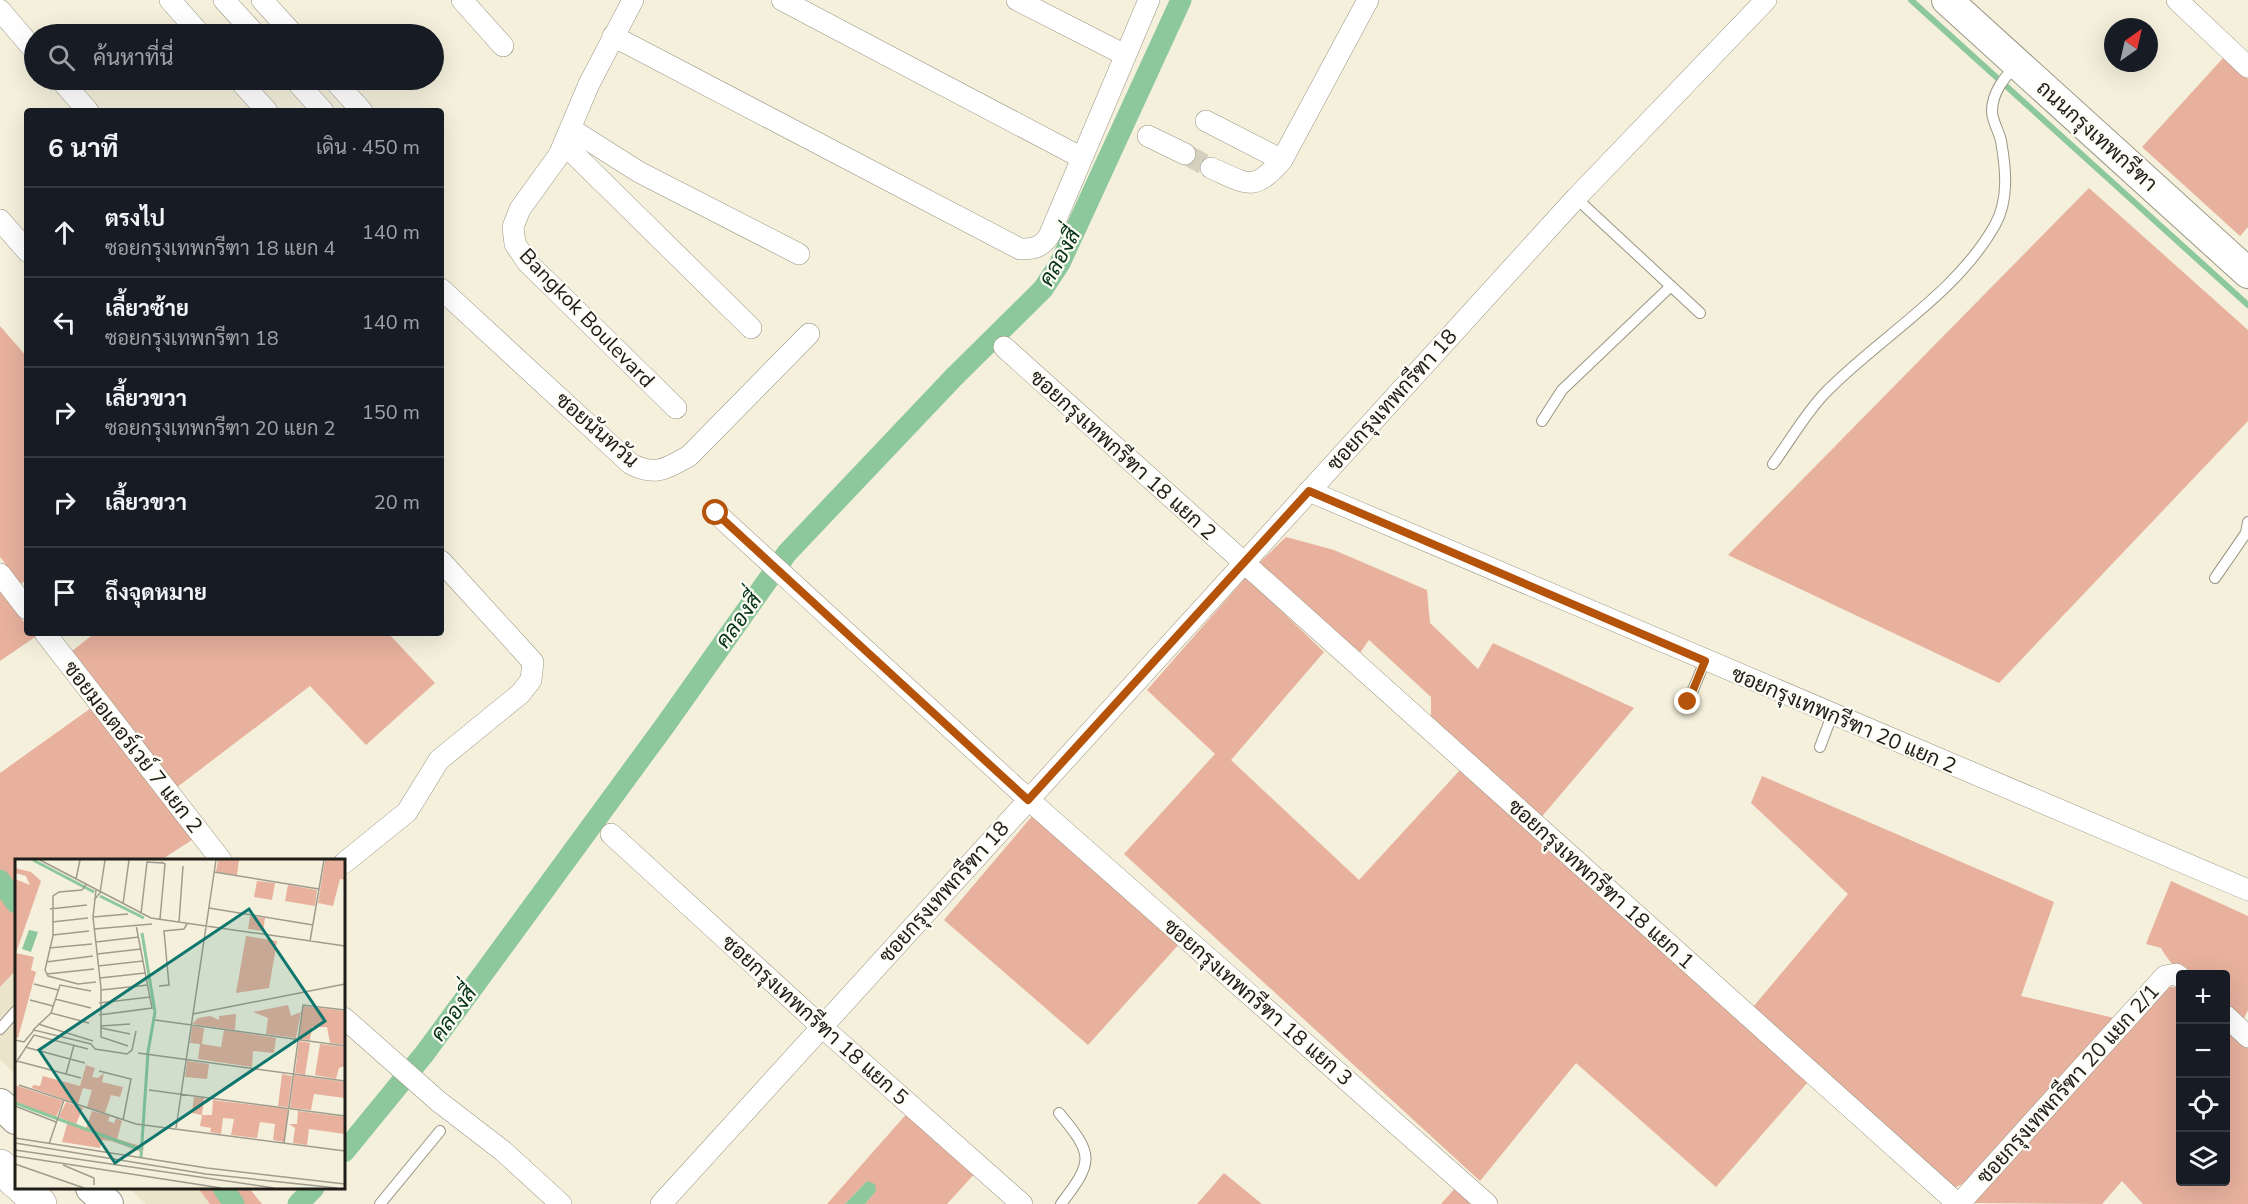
<!DOCTYPE html>
<html lang="th">
<head>
<meta charset="utf-8">
<style>
  :root { --surface:#171b24; --page:#242831; --text:#f1f3f6; --muted:#9ea1a6; --line:#363941 }
  body { margin:0; font-family:"Nunito Sans",Sarabun,sans-serif; background:var(--page); color:var(--text) }
  .controls { position:absolute; right:18px; bottom:18px; display:grid; overflow:hidden; border-radius:6px; box-shadow:0 6px 24px #0002 }
  .controls button { width:54px; height:54px; display:grid; place-items:center; padding:0; border:0; border-bottom:2px solid var(--line); background:var(--surface); color:var(--text); font:30px sans-serif }
  .compass { position:absolute; left:2104px; top:18px; width:54px; height:54px; border-radius:50%; background:var(--surface); box-shadow:0 6px 24px #0002; rotate:34deg }
  .stop { position:absolute; width:18px; height:18px; margin:-14px; border:4px solid #b45309; border-radius:50%; background:#fff }
  .stop.end { background:#b45309; border-color:#fff; box-shadow:0 2px 6px #0008 }
  .list { margin:0; padding:0; list-style:none }
  h2 { display:flex; justify-content:space-between; align-items:center; height:78px; margin:0; padding:0 24px; font-size:26px }
  h2 small { font-size:20px; font-weight:400; color:var(--muted) }
  .list li { display:grid; grid-template-columns:39px 1fr auto; gap:18px; align-items:center; box-sizing:border-box; height:90px; padding:0 24px; border-top:2px solid var(--line) }
  .list b { display:block; font-size:22px; white-space:nowrap }
  .list p { margin:0; font-size:20px; white-space:nowrap; color:var(--muted) }
  .list em { font-size:20px; font-style:normal; color:var(--muted) }
  .icon { flex:none; width:33px; height:33px; fill:none; stroke:currentColor; stroke-width:2; stroke-linecap:round; stroke-linejoin:round }
  .map { position:relative; flex:none; width:2248px; height:1204px; overflow:hidden }
  .search { position:absolute; background:var(--surface); box-shadow:0 6px 24px #0002; left:24px; top:24px; width:420px; height:66px; display:flex; align-items:center; gap:15px; box-sizing:border-box; padding:0 21px; border-radius:33px; color:var(--muted); font-size:22px }
  .panel { position:absolute; background:var(--surface); box-shadow:0 6px 24px #0002; left:24px; top:108px; width:420px; height:528px; border-radius:6px }
  .map>svg:first-child { display:block }
  .built { fill:#eae4ca }
  .green { fill:#e7b19d }
  .water { fill:#8dc89d }
  .lines { fill:none; stroke-linecap:round; stroke-linejoin:round }
  .stream { stroke:#8dc89d; stroke-width:6 }
  .canal { stroke:#8dc89d; stroke-width:21 }
  .street-tunnel { stroke:#d4d0be; stroke-width:21; stroke-dasharray:21 10; stroke-linecap:butt }
  .lane-casing { stroke:#9a9684; stroke-width:12 }
  .street-casing { stroke:#9a9684; stroke-width:22 }
  .secondary-casing { stroke:#9a9684; stroke-width:32 }
  .highway-casing { stroke:#9a9684; stroke-width:34 }
  .lane { stroke:#fff; stroke-width:10 }
  .street { stroke:#fff; stroke-width:21 }
  .secondary { stroke:#fff; stroke-width:30 }
  .highway { stroke:#fff; stroke-width:33 }
  .route { stroke:#b45309; stroke-width:8 }
  .labels { text-anchor:middle; stroke-width:4.5; stroke-linejoin:round; paint-order:stroke }
  .street-label { font-size:21px; fill:#1f1d17; stroke:#fefdf5 }
  .water-label { font-size:22px; font-style:italic; fill:#043318; stroke:#fefdf5 }
  .inset-river { fill:none; stroke:#8dc89d; stroke-width:3 }
  .inset-road { fill:none; stroke:#9f9c8d; stroke-width:1.5 }
  .view { fill:#0f766e; fill-opacity:0.15; stroke:#0f766e; stroke-width:3 }
  .inset-edge { fill:none; stroke:#1f1d17; stroke-width:3 }
</style>
</head>
<body>
<div class="map">
<svg width="2248" height="1204" viewBox="0 0 2248 1204">
  <rect width="100%" height="100%" fill="#f4f0dc"/>
  <g class="built">
    <polygon points="16,970 16,1075 0,1059 0,987"/>
    <polygon points="129,1188 198,1188 210,1204 146,1204"/>
  </g>
  <g class="green">
    <polygon points="2224,57 2248,79 2248,227 2240,236 2142,147"/>
    <polygon points="2089,188 2248,330 2248,421 1999,683 1728,555"/>
    <polygon points="0,326 27,357 27,579 21,584 0,557"/>
    <polygon points="1286,537 1334,550 1427,590 1430,623 1478,669 1493,643 1634,708 1539,820 1431,724 1431,697 1369,640 1357,657 1256,566"/>
    <polygon points="1246,577 1324,652 1231,760 1359,880 1460,770 1808,1082 1716,1187 1576,1063 1480,1181 1124,854 1215,754 1147,690"/>
    <polygon points="0,591 27,626 27,633 32,633 35,637 0,661"/>
    <polygon points="95,633 388,633 435,683 366,745 310,686 176,788 72,651"/>
    <polygon points="91,708 195,838 161,860 16,860 16,970 0,987 0,773"/>
    <polygon points="1762,776 2054,902 2021,996 2114,1018 1970,1181 1953,1188 1753,1007 1848,894 1751,803"/>
    <polygon points="1033,815 1181,942 1088,1045 944,920"/>
    <path d="M2171,881l77,35v94l-5,10 -17,-14v-32c-33,0 -47,6 -65,-26l-15,-4z"/>
    <polygon points="2166,987 2180,987 2180,1182 2226,1182 2226,1026 2248,1046 2248,1204 2143,1204 2122,1181 2102,1204 1973,1203"/>
    <polygon points="910,1110 977,1171 947,1204 865,1204 876,1191 867,1181 845,1204 827,1204"/>
    <polygon points="1224,1173 1262,1204 1197,1204"/>
    <polygon points="1456,1187 1475,1204 1441,1204"/>
    <polygon points="198,1188 249,1188 262,1204 210,1204"/>
  </g>
  <polygon class="water" points="867,1181 875,1184 876,1191 865,1204 845,1204"/>
  <g class="lines">
    <polyline class="stream" points="1911,0 2248,305"/>
    <g class="canal">
      <polyline points="0,880 16,903"/>
      <polyline points="344,1152 425,1053 666,724 787,553 954,377 1043,289 1060,263 1181,0"/>
      <polyline points="223,1188 234,1204"/>
      <polyline points="298,1204 314,1188"/>
    </g>
    <polyline class="street-tunnel" points="1185,154 1211,168"/>
    <g class="lane-casing">
      <g id="lane">
        <polyline points="1576,198 1700,313"/>
        <polyline points="1542,421 1562,390 1671,286"/>
        <path d="M1773,464c17,-23 33,-52 54,-73 53,-54 130,-98 168,-166 14,-25 11,-56 6,-84 -2,-10 -9,-20 -9,-30 0,-19 13,-34 25,-47"/>
        <polyline points="2215,578 2246,533 2248,522"/>
        <polyline points="1688,702 1705,661"/>
        <polyline points="1820,747 1832,715"/>
        <polyline points="0,1029 16,1011"/>
        <path d="M1059,1113c35,42 35,48 2,91"/>
        <polyline points="380,1204 440,1131"/>
      </g>
    </g>
    <g class="street-casing">
      <g id="street">
        <polyline points="170,0 200,34"/>
        <polyline points="224,0 255,34"/>
        <polyline points="262,0 293,34"/>
        <polyline points="462,0 503,46"/>
        <polyline points="633,0 589,84 559,155 520,209 513,227 515,244 528,263 676,408"/>
        <polyline points="782,0 1082,158"/>
        <polyline points="1017,0 1125,55"/>
        <polyline points="2177,0 2248,67"/>
        <polyline points="0,10 34,50"/>
        <path d="M613,36l407,213c13,0 21,-1 29,-13l100,-236"/>
        <polyline points="61,80 88,111"/>
        <polyline points="239,80 267,111"/>
        <polyline points="295,80 323,111"/>
        <polyline points="334,80 362,111"/>
        <polyline points="1206,121 1282,160 1368,0"/>
        <polyline points="571,129 639,172 799,254"/>
        <polyline points="1148,136 1185,154"/>
        <polyline points="564,144 751,328"/>
        <path d="M1211,168c37,16 42,25 71,-8"/>
        <polyline points="0,220 27,251"/>
        <path d="M441,289l190,175c25,13 36,4 58,-8l120,-122"/>
        <polyline points="1004,347 1958,1204"/>
        <polyline points="1309,491 2248,890"/>
        <polyline points="716,513 1028,799 1487,1204"/>
        <polyline points="0,574 27,609"/>
        <polyline points="45,633 221,860"/>
        <polyline points="611,834 822,1027 1022,1204"/>
        <polyline points="344,863 407,812 439,760 520,694 531,680 533,662 441,561"/>
        <polyline points="2226,1016 2248,1037"/>
        <polyline points="344,1018 438,1101 503,1151 561,1204"/>
        <polyline points="661,1204 1576,198 1766,0"/>
        <polyline points="1959,1204 2165,976 2176,974 2180,977"/>
      </g>
    </g>
    <g class="secondary-casing">
      <g id="secondary">
        <polyline points="1947,0 2248,273"/>
        <polyline points="0,1104 16,1119"/>
        <polyline points="91,1188 108,1204"/>
      </g>
    </g>
    <g class="highway-casing">
      <g id="highway">
        <polyline points="0,1166 16,1182"/>
        <polyline points="23,1188 40,1204"/>
      </g>
    </g>
    <use href="#lane" class="lane"/>
    <use href="#street" class="street"/>
    <use href="#secondary" class="secondary"/>
    <use href="#highway" class="highway"/>
  </g>
  <g class="lines">
    <polyline class="route" points="716,513 1028,800 1309,491 1705,661 1688,702"/>
  </g>
  <g class="labels">
    <g class="street-label">
      <text transform="translate(2097 136) rotate(42)" y="7">ถนนกรุงเทพกรีฑา</text>
      <text transform="translate(587 318) rotate(46)" y="7">Bangkok Boulevard</text>
      <text transform="translate(1392 400) rotate(-48)" y="7">ซอยกรุงเทพกรีฑา 18</text>
      <text transform="translate(597 430) rotate(41)" y="7">ซอยนันทวัน</text>
      <text transform="translate(1123 455) rotate(42)" y="7">ซอยกรุงเทพกรีฑา 18 แยก 2</text>
      <text transform="translate(1844 720) rotate(23)" y="7">ซอยกรุงเทพกรีฑา 20 แยก 2</text>
      <text transform="translate(133 747) rotate(52)" y="7">ซอยมอเตอร์เวย์ 7 แยก 2</text>
      <text transform="translate(1601 884) rotate(42)" y="7">ซอยกรุงเทพกรีฑา 18 แยก 1</text>
      <text transform="translate(944 892) rotate(-48)" y="7">ซอยกรุงเทพกรีฑา 18</text>
      <text transform="translate(1258 1002) rotate(41)" y="7">ซอยกรุงเทพกรีฑา 18 แยก 3</text>
      <text transform="translate(815 1020) rotate(42)" y="7">ซอยกรุงเทพกรีฑา 18 แยก 5</text>
      <text transform="translate(2068 1084) rotate(-48)" y="7">ซอยกรุงเทพกรีฑา 20 แยก 2/1</text>
    </g>
    <g class="water-label">
      <text transform="translate(1059 257) rotate(-61)" y="8">คลองสี่</text>
      <text transform="translate(738 620) rotate(-54)" y="8">คลองสี่</text>
      <text transform="translate(453 1013) rotate(-54)" y="8">คลองสี่</text>
    </g>
  </g>
  <g transform="translate(15 859)">
    <rect width="330" height="330" fill="#f4f0dc"/>
    <path d="M203,1h21l-2,15 -21,-3zM310,1h20v20l-5,-1 -7,27 -15,-3zM0,9l16,4 10,9 -25,72 18,4 -3,13 5,2 -18,66 -3,-1v-158l15,6 -4,-9 -11,-3zM242,22l18,2 -3,17 -18,-3zM273,26l29,5 -2,16 -30,-5zM235,57l15,2 -2,13 -15,-2zM231,77l31,5 -8,47 -33,5zM273,146l3,11 10,-4 -5,26 -30,-4 2,-16 -15,-6zM288,147l42,5v34l-15,-2 -3,-16h-15l-2,13 -11,-1zM221,155l-1,16 -43,-6 6,-6 12,-2 9,4v-4zM177,167l12,2 -2,16 19,3 3,-17 52,8 -2,15 -21,-2 -1,16 -54,-8 2,-15 -10,-1zM284,182l11,2 -5,32 -10,-2zM305,185l25,3v19l-6,2 -3,11 -21,-4zM172,202l22,3 -2,15 -22,-2zM71,206l9,3 -3,9 6,1 6,-5 -2,9 21,5 -3,10 -9,-2 -6,18 -18,-6 5,-17 -9,-2 -5,16 -46,-16 1,-3 7,1 3,-10 37,10zM267,215l10,2 -4,31 -10,-1zM279,216l51,7v16l-31,-4 -3,16 -21,-2zM0,226l48,16 -7,16 -41,-15zM179,238l10,1 -2,17h10l1,-15 75,9 -4,33 -11,-2 2,-16 -15,-2 -3,16 -26,-3 3,-16 -11,-1 -2,16 -11,-2 1,-4 -11,-2 2,-11 -10,-2zM51,243l17,6 -7,16 10,4 6,-17 18,5 -2,5 6,2 2,-5 6,3 -5,18 27,8 -2,9 -3,-5 -28,-10 -9,-1 -2,8 -38,-6 6,-21 -9,-4zM283,252l47,6v17l-36,-5 -2,16 -14,-2 2,-15 -6,-4h8z" fill="#e7b19d"/>
    <path d="M14,71l9,2 -7,20 -9,-3z" fill="#8dc89d"/>
    <path class="inset-river" d="M18,1l61,32M85,37l44,22M0,244l127,47M126,298l7,-105 7,-40 -13,-79"/>
    <path class="inset-road" d="M25,1l111,58 194,28M199,13l105,17M61,20l4,-19M71,26l-4,5 -23,2 -6,4v40l-8,34 3,6 30,8 18,-2M81,31l-3,27 8,71v49l27,9M79,41l6,-7 5,-33M108,45l6,-44M194,49l104,17M35,50l37,-4M126,55l6,-52 15,1M78,58l35,-3M145,60l5,-55 -4,-2M37,63l36,-4M164,63l4,-56M79,70l58,-5M38,76l36,-4M295,82l14,-81M81,83l43,-5M34,89l43,-4M82,95l44,-5M31,103l47,-6M83,107l45,-5M32,115l47,-5M85,119l45,-5M19,125l24,6M144,127l10,-1 -5,-54 20,-2 3,-5M86,131l47,-5M40,140l36,9M15,141l23,6M84,144l51,-6M36,154l38,10M178,155l152,-30M84,156l53,-7 -16,-83M140,161l190,26M23,165l55,17M86,167l29,-2M86,169l29,6M18,171l18,-17 9,-28 31,6M0,181l9,2 10,-12 57,14 4,5 32,5 5,-4 4,-19M10,188l60,16M123,194l207,28M2,202l64,17M0,205l19,-29 54,14M84,212l32,8 -8,41M51,215l8,-29M4,226l117,39 209,27M134,231l196,26M0,247l41,16M161,269l40,-268M0,279l192,30 138,16M0,284l191,31 131,14M269,284l19,-138 42,5M34,285l15,-44M0,291l259,38M0,297l206,32M0,305l69,24M48,306l31,13v7"/>
    <path class="view" d="M234,50l76,112 -210,142 -76,-113z"/>
    <rect width="330" height="330" class="inset-edge"/>
  </g>
</svg>
<div class="controls">
<button>+</button>
<button>−</button>
<button><svg class="icon" aria-label="locate" viewBox="0 0 24 24"><circle cx="12" cy="12" r="6"/><path d="M12 2v4M12 18v4M2 12h4M18 12h4"/></svg></button>
<button><svg class="icon" aria-label="layers" viewBox="0 0 24 24"><path d="M12 4l9 5-9 5-9-5zM3 14l9 5 9-5"/></svg></button>
</div>
<svg class="compass" viewBox="-18 -18 36 36"><path d="M0-13l5 13h-10z" fill="#e53935"/><path d="M0 13l5-13h-10z" fill="#9ea1a6"/></svg>
<div class="stop" style="left:716px;top:513px"></div>
<div class="stop end" style="left:1688px;top:702px"></div>
<div class="search"><svg class="icon" aria-label="search" viewBox="0 0 24 24"><circle cx="10" cy="10" r="6"/><path d="M15 15l6 6"/></svg>ค้นหาที่นี่</div>
<section class="panel">
<h2>6 นาที<small>เดิน · 450 m</small></h2>
<ul class="list">
<li><svg class="icon" aria-label="ahead" viewBox="0 0 24 24"><path d="M12 20V5M6 11l6-6 6 6"/></svg><div><b>ตรงไป</b><p>ซอยกรุงเทพกรีฑา 18 แยก 4</p></div><em>140 m</em></li>
<li><svg class="icon" aria-label="left" viewBox="0 0 24 24"><path d="M17 20v-9H6M10 6l-5 5 5 5"/></svg><div><b>เลี้ยวซ้าย</b><p>ซอยกรุงเทพกรีฑา 18</p></div><em>140 m</em></li>
<li><svg class="icon" aria-label="right" viewBox="0 0 24 24"><path d="M7 20v-9h11M14 6l5 5-5 5"/></svg><div><b>เลี้ยวขวา</b><p>ซอยกรุงเทพกรีฑา 20 แยก 2</p></div><em>150 m</em></li>
<li><svg class="icon" aria-label="right" viewBox="0 0 24 24"><path d="M7 20v-9h11M14 6l5 5-5 5"/></svg><div><b>เลี้ยวขวา</b></div><em>20 m</em></li>
<li><svg class="icon" aria-label="arrive" viewBox="0 0 24 24"><path d="M6 21V4h12l-3 4 3 4H6"/></svg><div><b>ถึงจุดหมาย</b></div></li>
</ul>
</section>
</div>
</body>
</html>
